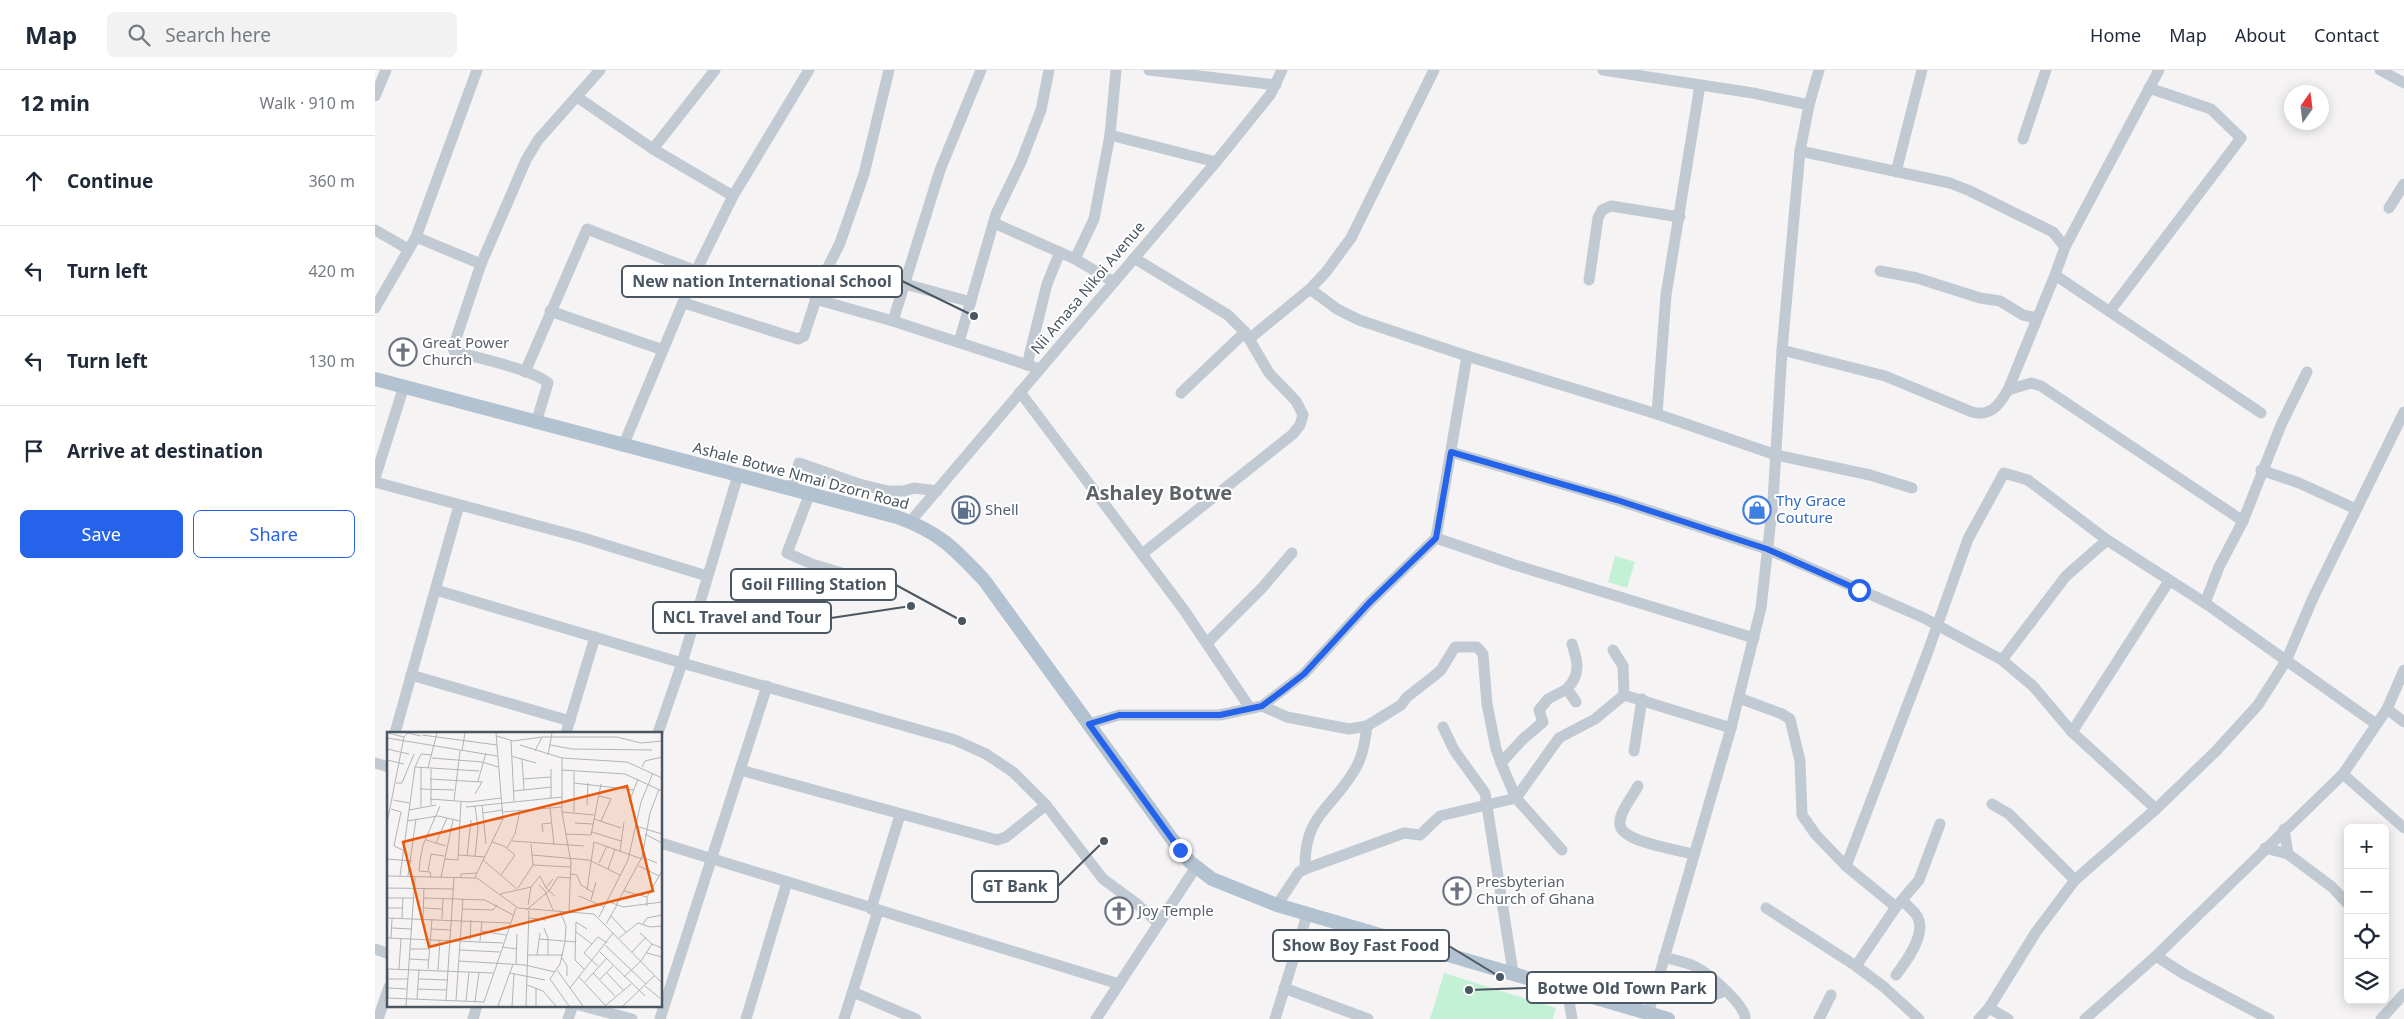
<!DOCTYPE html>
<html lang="en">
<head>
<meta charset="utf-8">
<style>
  :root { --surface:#fff; --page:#f2f2f3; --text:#1f2937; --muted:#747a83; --line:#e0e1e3; --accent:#2563eb }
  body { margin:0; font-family:"Noto Sans",sans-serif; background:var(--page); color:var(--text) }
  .controls { position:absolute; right:15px; bottom:15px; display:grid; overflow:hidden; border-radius:8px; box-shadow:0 2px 12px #0003 }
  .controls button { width:45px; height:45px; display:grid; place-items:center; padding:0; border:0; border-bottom:1px solid var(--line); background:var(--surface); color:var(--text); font:25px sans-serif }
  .compass { position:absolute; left:1909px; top:15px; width:45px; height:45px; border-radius:50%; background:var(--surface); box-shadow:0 2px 12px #0003; rotate:14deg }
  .stop { position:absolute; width:15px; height:15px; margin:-11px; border:4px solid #2563eb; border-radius:50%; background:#fff }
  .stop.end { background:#2563eb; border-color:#fff; box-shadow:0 1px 5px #0008 }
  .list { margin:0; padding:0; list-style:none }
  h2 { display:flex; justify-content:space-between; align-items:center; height:65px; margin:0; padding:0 20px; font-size:21px }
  h2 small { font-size:16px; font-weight:400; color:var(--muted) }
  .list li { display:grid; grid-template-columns:32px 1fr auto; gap:15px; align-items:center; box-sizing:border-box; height:90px; padding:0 20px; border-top:1px solid var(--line) }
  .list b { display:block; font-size:19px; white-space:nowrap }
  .list em { font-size:16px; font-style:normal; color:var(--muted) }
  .actions { display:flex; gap:10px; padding:15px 20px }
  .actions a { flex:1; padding:11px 0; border:1px solid var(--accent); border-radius:8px; text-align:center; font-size:18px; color:var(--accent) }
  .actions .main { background:var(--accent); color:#fff }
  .icon { flex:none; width:28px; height:28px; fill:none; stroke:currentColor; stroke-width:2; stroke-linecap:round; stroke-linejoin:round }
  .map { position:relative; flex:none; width:2029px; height:949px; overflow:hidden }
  header { display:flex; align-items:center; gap:30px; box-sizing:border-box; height:70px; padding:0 25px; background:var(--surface); border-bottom:1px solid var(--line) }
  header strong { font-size:24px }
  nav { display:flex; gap:28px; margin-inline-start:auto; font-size:18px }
  .search { width:350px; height:45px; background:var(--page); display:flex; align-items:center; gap:12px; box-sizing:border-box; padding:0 18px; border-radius:8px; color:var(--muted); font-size:19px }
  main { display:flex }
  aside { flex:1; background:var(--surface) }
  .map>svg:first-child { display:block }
  .green { fill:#c3f1d5 }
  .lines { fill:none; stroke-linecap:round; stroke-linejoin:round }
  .minor { stroke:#c1cad2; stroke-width:11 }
  .major { stroke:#b3c2d1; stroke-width:14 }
  .route { stroke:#2563eb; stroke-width:6 }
  .labels { text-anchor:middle; stroke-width:4; stroke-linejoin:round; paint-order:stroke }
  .street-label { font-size:15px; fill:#4a5661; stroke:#fff }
  .worship-label { font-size:15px; fill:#5b616d; stroke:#fff; text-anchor:start }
  .shop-label { font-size:15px; fill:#366cbe; stroke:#fff; text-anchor:start }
  .service-label { font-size:15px; fill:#4e5e75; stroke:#fff; text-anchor:start }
  .district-label { font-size:20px; font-weight:bold; fill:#5f6368; stroke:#fff }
  .inset-road { fill:none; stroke:#b1b4b9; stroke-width:1 }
  .view { fill:#e8590c; fill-opacity:0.15; stroke:#e8590c; stroke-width:2.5 }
  .inset-edge { fill:none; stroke:#4a5661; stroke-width:2.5 }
  .leader { fill:none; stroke:#4a5661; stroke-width:2 }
  .callout-dot { fill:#4a5661; stroke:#fff; stroke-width:2 }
  .callout { fill:#fff; stroke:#4a5661; stroke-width:2 }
  .callout-label { font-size:16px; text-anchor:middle; font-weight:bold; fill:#4a5661 }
</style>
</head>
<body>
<header>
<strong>Map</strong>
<div class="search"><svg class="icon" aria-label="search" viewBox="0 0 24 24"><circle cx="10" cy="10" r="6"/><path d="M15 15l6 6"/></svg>Search here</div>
<nav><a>Home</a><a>Map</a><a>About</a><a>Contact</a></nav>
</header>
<main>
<aside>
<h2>12 min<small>Walk · 910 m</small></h2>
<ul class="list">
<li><svg class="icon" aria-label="ahead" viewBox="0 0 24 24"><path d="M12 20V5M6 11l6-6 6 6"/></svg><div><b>Continue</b></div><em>360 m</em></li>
<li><svg class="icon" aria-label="left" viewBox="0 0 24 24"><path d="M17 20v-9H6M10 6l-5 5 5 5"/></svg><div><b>Turn left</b></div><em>420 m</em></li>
<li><svg class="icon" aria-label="left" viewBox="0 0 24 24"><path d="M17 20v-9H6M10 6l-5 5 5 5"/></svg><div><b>Turn left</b></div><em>130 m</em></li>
<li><svg class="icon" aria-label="arrive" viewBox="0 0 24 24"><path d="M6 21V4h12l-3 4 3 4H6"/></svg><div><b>Arrive at destination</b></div></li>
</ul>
<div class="actions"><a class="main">Save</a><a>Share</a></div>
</aside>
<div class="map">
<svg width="2029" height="949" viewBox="0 0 2029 949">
  <rect width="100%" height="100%" fill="#f5f3f3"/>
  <g class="green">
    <polygon points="1240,486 1260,492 1252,518 1233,512"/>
    <polygon points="1069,903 1181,938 1178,949 1055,949"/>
  </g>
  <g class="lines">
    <g class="minor">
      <polyline points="774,0 901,15"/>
      <polyline points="1228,0 1378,23 1434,35"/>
      <polyline points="2005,0 2029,13"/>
      <polyline points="0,26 11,0"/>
      <polyline points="202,27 278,79 358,126"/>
      <polyline points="735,65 841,92"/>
      <polyline points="1648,69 1671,0"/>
      <polyline points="278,79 340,0"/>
      <polyline points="1425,81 1575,113 1595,121 1678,162 1690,177"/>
      <polyline points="1521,102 1547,0"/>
      <polyline points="2014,138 2029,114"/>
      <polyline points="619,153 700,189 739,212"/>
      <polyline points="0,160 33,179"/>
      <polyline points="41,167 106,194"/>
      <polyline points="759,188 853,245 870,262 894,303 921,331 928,345 925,355 918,364 767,484"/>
      <polyline points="700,189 719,149 735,65 741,0"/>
      <polyline points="1505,201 1542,208 1605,228 1625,231 1648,245 1662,248"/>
      <polyline points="1680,205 1886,343"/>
      <polyline points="1214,210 1223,148 1227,140 1236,136 1305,147"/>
      <polyline points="530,214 596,232"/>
      <polyline points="935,219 962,239 984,250 1092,286 1282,344 1401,385 1495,405 1537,418"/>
      <polyline points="440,229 518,251 665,299"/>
      <polyline points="309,233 423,269 429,266 448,207 465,173 489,104 514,0"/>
      <polyline points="0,238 41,167 102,0"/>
      <polyline points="175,241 288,280"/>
      <polyline points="1735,241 1866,68 1836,39 1774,18"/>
      <polyline points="518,251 565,100 606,0"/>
      <polyline points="874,269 935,219 951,202 976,168 1059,0"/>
      <polyline points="584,272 621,144 646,92 666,40 674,0"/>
      <path d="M1407,280l103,26 87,36c19,5 27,-7 36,-22l47,-115 10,-28 94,-177"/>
      <polyline points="652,295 672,214 685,182"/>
      <polyline points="150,302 212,159 321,201"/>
      <polyline points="1633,320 1656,313 1666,316 1868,451"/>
      <polyline points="645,322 809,540 875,638"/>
      <polyline points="806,323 870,262"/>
      <polyline points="1282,344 1291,225 1325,15"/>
      <path d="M161,353l12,-40c-16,-14 -71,-25 -94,-32l-1,-3 28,-84 45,-104 12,-20 62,-70"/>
      <polyline points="248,376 321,201 358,126 434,0"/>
      <polyline points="1076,382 1242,430 1392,479 1549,548 1627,590 1658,616 1697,662 1781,739"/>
      <polyline points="1886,400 1924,413 1981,439"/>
      <polyline points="0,408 29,316"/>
      <polyline points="0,412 205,467 332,506"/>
      <polyline points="416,418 424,393 484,414 513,421 529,421 539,418 562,421"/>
      <polyline points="435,423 412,483 437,494 480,507"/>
      <polyline points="535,452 841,92 895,25 907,0"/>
      <polyline points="1061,468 1092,286"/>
      <polyline points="61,520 307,593 580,670 611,684 638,702 671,735 728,809 762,834 783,853"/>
      <polyline points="1830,533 1844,497 1868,451 1906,355 1932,302"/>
      <polyline points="832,573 887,518 917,483"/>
      <polyline points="1238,580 1248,596 1249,625"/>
      <polyline points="1627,590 1691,506 1732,470"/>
      <polyline points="36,605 195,651"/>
      <path d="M1192,619c14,-15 11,-27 5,-45"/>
      <polyline points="1364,628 1407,644 1415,649 1425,691 1427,745 1441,765 1471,796 1521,837"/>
      <polyline points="887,636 912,647 974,659 992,656 1026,635 1032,627 1059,606 1066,600 1080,577 1102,577 1108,584 1112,634 1121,679 1126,693"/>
      <polyline points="2012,639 2029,652"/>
      <polyline points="714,654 744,645 845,645 887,636 929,604 994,533 1061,468 1140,495 1379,568"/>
      <polyline points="1068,657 1079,680 1110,723 1138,902"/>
      <polyline points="1697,662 1794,511"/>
      <polyline points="20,663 84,435"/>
      <polyline points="191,663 220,567"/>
      <polyline points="283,663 307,593 363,405"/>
      <polyline points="1259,681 1267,629"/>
      <polyline points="0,693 14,697"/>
      <polyline points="365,700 622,770 631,767 671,735"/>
      <polyline points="1968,704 2029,758"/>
      <path d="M1263,716c-5,10 -20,27 -18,39 2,17 58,25 73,29"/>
      <polyline points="1617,734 1634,744 1700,810"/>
      <polyline points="1909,759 1913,784"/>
      <polyline points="286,773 744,914"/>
      <polyline points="1890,778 1913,784 1957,817 1973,834"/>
      <polyline points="1187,780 1141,728 1126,693 1148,669 1168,652 1164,640 1173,629 1192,619 1201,632"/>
      <polyline points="1471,796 1552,584 1593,469 1629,403 1653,410 1732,470 1830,533 2001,654"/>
      <path d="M930,799c-1,-54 25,-58 49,-98 9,-14 11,-30 13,-45"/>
      <polyline points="902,835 924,802 930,799 1029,763 1045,765 1065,746 1141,728 1184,668 1220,649 1249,625 1356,658"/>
      <polyline points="1391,838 1481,896 1509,917 1544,949"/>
      <polyline points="496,839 525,745"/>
      <polyline points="0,879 14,884"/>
      <polyline points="1781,886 1809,904 1894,949"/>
      <path d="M1289,887c10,3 21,5 30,9 13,6 53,40 51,53"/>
      <polyline points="1481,896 1521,837 1544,810 1565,754"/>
      <path d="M1521,905c10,-13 30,-40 22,-57 -2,-6 -11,-12 -15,-17"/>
      <polyline points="1282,913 1331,928 1350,921"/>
      <polyline points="909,918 993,949"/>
      <polyline points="1192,919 1197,949"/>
      <polyline points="478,922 541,949"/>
      <polyline points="204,935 257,949"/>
      <polyline points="1614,938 1633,949"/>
      <polyline points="1273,944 1356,658 1386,538 1398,431 1407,280 1425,81 1434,35 1444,0"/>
      <polyline points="3,949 14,917"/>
      <polyline points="98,949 102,935"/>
      <polyline points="193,949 198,935"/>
      <polyline points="285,949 392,616"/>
      <polyline points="371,949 412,812"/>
      <polyline points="469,949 503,841"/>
      <polyline points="721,949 821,797"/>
      <polyline points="900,949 932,845"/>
      <polyline points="1444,949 1456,925"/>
      <polyline points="1604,949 1614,938 1661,862 1700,810 1781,739 1841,681 1883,635 1911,591 1938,528 2029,342"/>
      <polyline points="1710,949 1781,886 1968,704 2012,639 2029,600"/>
      <polyline points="2006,949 2029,924"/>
    </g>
    <path class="major" d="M0,309l522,138c42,15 57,31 87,63l196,270 10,12 22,17 65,26 391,114"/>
  </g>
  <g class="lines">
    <polyline class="route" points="805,780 714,654 744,645 845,645 887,636 907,621 929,604 994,533 1061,468 1076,382 1242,430 1392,479 1484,520"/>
  </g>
  <defs>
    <g id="church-ring" transform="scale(1.4375)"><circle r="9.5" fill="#fff" stroke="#6b7280" stroke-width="1.5"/><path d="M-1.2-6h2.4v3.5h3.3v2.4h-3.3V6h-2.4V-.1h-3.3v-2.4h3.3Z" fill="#6b7280"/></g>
    <g id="fuel-ring" transform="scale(1.4375)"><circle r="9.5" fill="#fff" stroke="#5c6f8a" stroke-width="1.5"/><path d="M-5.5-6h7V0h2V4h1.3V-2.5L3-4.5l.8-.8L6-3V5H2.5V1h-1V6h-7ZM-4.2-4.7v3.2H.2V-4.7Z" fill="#5c6f8a"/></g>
    <g id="shop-ring" transform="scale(1.4375)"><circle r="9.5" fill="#fff" stroke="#3f7fe0" stroke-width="1.5"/><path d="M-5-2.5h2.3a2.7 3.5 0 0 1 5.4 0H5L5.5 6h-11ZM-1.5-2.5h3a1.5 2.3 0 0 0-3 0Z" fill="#3f7fe0"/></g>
  </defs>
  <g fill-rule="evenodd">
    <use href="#church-ring" x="28" y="282"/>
    <use href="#fuel-ring" x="591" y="440"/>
    <use href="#shop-ring" x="1382" y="440"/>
    <use href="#church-ring" x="1082" y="821"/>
    <use href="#church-ring" x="744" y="841"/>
  </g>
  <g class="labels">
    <g class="street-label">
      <text transform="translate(713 218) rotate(-50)" y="5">Nii Amasa Nikoi Avenue</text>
      <text transform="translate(426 406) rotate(15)" y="5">Ashale Botwe Nmai Dzorn Road</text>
    </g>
    <g class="worship-label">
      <text x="47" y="278">Great Power<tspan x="47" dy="17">Church</tspan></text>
      <text x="1101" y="817">Presbyterian<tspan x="1101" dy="17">Church of Ghana</tspan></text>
      <text x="763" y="846">Joy Temple</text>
    </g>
    <g class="shop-label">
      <text x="1401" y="436">Thy Grace<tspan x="1401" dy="17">Couture</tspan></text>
    </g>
    <g class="service-label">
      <text x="610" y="445">Shell</text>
    </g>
    <g class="district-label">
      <text x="784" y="430">Ashaley Botwe</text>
    </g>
  </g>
  <g transform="translate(12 662)">
    <rect width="275" height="275" fill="#f5f3f3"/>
    <path class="inset-road" d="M1,1l16,4M35,3l75,10M110,4l16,5 29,-4h75l24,6 21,-2M0,6l110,18M124,8l3,61M133,13l42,13 65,4 35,16M163,13l22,4 80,1M0,17l22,5M75,19l3,-18M148,19l7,-14M161,23l4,-22M124,24l25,7M45,26l50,4 16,5M175,26v54l9,51 -2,48M135,27l2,31M0,28l17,4M28,35l6,-13 11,1M255,35l3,-6 17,-4M41,36l9,-35M44,37v36M164,37v29M175,38l63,4 37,17M43,47l52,3 -7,12M136,47l28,-2M91,49l8,-28M9,51h6l12,-29M187,51l60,7M33,57l34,1M127,59l38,-4M212,64l12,3 -10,22M43,67l39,3 32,-4M6,68l16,3M67,69l6,-50M242,70l9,-23M95,73l4,39M200,73l1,-22M88,74l3,22 -3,28M34,75v-39M79,75l96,-10M163,75l4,38M4,77l10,3 -7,34 9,4M22,78l27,-5M116,80l59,-5M175,80l32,3M187,80v-40M96,81l20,-3M207,87l27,9M20,89l31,-5 22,5M98,89l18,-2M0,91l17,-86 4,-4 13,3M188,91l18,1M249,94l26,8M156,100l-1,-8 9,-1M205,100l29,9M179,102l25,1 10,-51M258,102l17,9M39,108l20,6M125,109l72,5M105,110l12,4 11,9 -14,20M49,111l11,-25M144,112l2,21M120,116l8,-14 5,-24M233,119l4,-29M71,123l27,2M145,123l57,5 31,15M80,124l4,-36M255,125l15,6M0,127l25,2M57,127l14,1 3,-58M96,128l34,29M212,131l8,-17M252,134l20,10M221,137l7,-20M41,139l3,-17 13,2M184,142l6,1 4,10 13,8M0,144l90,2 41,30 76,6 68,69M13,144l15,-109 64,4M21,144l8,-57M44,145l-1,-5 -11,-1 1,-10 3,-16 17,-39M54,145l12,-57M74,145v-3l16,-1M88,145l28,-58 -7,-86M166,147l-7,9 9,8M152,153l6,6 8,19M0,156l67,1M131,156l15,-23 38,2M200,158l7,-48 48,17M237,159l23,6M113,162l31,-7 9,-11 6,12M192,164l25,11M0,166h27M37,166l61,2 28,15M204,168l5,-18M220,169l16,6 39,-5M141,173l3,-18M229,173l26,-48 8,-44 9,-24M260,174v-9l15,-26M0,176h16M37,176l18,1M76,177l30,1 4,-5M139,178l23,-19 9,-14 13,1M173,179l6,15 -1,16 -5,22 -10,15 19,27M224,184l15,16M212,185l29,-57 13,-58 12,-29M0,186l123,5M15,186l1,-20M142,186l17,2M36,187l1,-31M55,187l1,-20M219,192l11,-19M256,192l4,-6 15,-3M5,196l20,1M157,196l4,10v17M44,197l20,1M94,199l25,4M189,200l16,12M253,201l12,11M0,206l116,5M4,206l1,-19M232,206l19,-15 12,4 12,-1M152,207l37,3M83,208l1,-20M93,209l2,-20M218,213l41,39M115,215l15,2M23,217h19M73,218l40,2M213,220l45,44M245,220l14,-15M260,221l15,4M141,223h35M150,223l3,-22M175,226l5,8v10M23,227l18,1M72,229l66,4 30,7M129,232l1,-30M211,234l-14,-13 14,-16 9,6M1,237v29l96,4 32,-94M1,237l105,4M12,237l2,-30M41,237l4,-50M51,238l2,-30M170,238l26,36M198,238l-10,-10 1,-38 11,7M219,240l17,18M123,241l35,7M206,241l22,23M192,245l27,29M237,245l17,-16 11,-17 10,4M1,247h20M32,247l29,1M212,248l14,-14M198,250l21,-23M140,253l16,6 13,15M258,254l15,12M1,256l19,1M183,256l43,-55M31,257l29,1M30,267l2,-30M59,268l8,-122M69,269l7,-102M79,269l3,-29M88,269l4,-28M19,274l9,-129M111,274l15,-42M125,274l2,-32M139,274l3,-96M149,274v-18M218,274l26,-22M236,274l31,-30"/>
    <path class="view" d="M240,54l26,105 -224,56 -26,-105z"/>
    <rect width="275" height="275" class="inset-edge"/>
  </g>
  <path class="leader" d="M599 246L527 211M587 551L521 515M536 536L456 548M729 771L683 816M1125 907L1074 876M1094 920L1152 918"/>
  <g class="callout-dot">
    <circle cx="599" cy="246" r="5"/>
    <circle cx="587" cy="551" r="5"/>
    <circle cx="536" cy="536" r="5"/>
    <circle cx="729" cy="771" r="5"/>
    <circle cx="1125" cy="907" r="5"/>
    <circle cx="1094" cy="920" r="5"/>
  </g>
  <g class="callout">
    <rect x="247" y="196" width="280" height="31" rx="5"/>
    <rect x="356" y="499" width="165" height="31" rx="5"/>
    <rect x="278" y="532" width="178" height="31" rx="5"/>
    <rect x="597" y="801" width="86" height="31" rx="5"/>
    <rect x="898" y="860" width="176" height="31" rx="5"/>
    <rect x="1152" y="902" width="189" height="31" rx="5"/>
  </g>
  <g class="callout-label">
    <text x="387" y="217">New nation International School</text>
    <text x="439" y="520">Goil Filling Station</text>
    <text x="367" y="553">NCL Travel and Tour</text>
    <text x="640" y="822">GT Bank</text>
    <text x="986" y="881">Show Boy Fast Food</text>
    <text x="1247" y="924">Botwe Old Town Park</text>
  </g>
</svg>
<div class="controls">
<button>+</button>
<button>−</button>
<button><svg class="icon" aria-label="locate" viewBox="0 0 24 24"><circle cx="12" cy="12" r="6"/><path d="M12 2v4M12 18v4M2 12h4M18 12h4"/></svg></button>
<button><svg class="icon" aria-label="layers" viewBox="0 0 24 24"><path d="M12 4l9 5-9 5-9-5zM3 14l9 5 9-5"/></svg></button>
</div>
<svg class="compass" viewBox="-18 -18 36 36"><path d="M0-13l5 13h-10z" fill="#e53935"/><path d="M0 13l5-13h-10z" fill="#747a83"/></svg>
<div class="stop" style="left:1484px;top:520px"></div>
<div class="stop end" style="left:805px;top:780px"></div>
</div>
</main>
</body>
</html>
